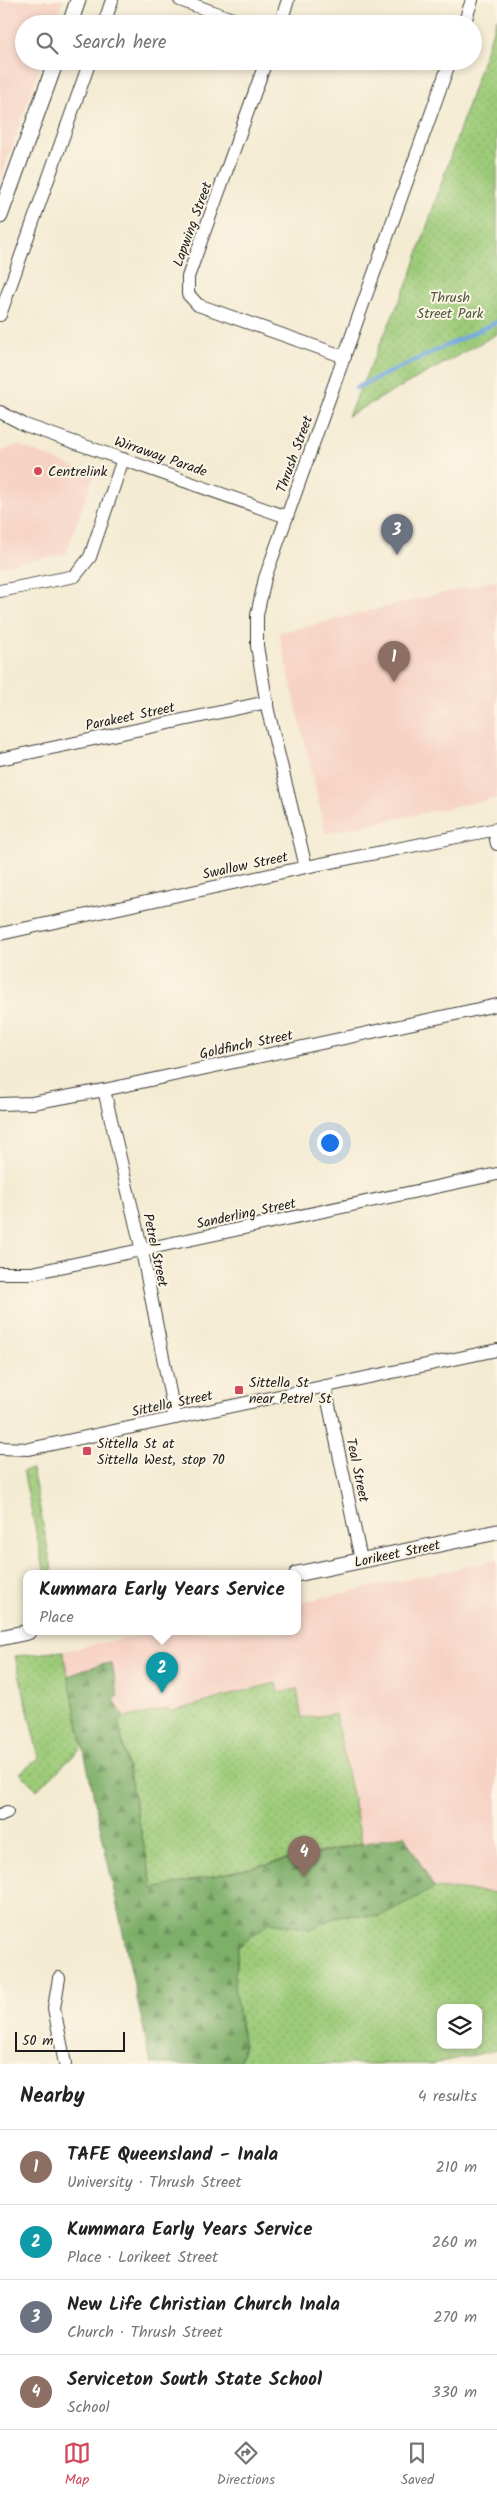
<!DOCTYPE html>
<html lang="en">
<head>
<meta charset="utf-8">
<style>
  :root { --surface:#fff; --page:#f2f2f2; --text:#222; --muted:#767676; --line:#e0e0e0; --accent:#d1495b }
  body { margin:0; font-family:Kalam,sans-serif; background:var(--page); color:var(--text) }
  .controls { position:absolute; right:15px; bottom:15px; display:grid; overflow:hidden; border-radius:10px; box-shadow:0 2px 8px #0003 }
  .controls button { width:45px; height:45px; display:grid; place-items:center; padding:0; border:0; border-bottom:1px solid var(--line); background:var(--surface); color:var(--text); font:25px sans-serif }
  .scale { position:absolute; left:15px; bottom:12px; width:110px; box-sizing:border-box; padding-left:5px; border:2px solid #1c1c1c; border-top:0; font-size:14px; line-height:18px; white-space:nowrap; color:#1c1c1c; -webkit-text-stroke:4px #fcf5e5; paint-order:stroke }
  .you { position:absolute; left:329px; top:1142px; width:18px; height:18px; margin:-12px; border:4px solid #fff; border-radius:50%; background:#1a73e8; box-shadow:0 0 0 8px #1a73e833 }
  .badge { display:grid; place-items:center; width:32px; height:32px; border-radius:50%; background:var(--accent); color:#fff; font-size:16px; font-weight:700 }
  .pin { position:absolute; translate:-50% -41px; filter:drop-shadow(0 1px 2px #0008) }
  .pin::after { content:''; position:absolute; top:26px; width:18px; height:15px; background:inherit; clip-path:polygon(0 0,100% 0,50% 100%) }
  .popup { position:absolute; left:23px; top:1570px; width:278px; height:65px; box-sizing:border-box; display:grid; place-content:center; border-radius:10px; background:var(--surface); filter:drop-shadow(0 1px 4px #0005); font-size:16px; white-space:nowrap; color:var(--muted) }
  .popup b { font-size:19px; color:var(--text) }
  .popup::after { content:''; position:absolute; left:50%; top:100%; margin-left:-10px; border:10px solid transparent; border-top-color:var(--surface) }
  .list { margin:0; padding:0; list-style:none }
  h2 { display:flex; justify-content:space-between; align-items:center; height:65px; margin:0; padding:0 20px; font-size:21px }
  h2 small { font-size:16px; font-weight:400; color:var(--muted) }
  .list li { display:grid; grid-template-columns:32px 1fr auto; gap:15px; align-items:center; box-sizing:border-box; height:75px; padding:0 20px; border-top:1px solid var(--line) }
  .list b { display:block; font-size:19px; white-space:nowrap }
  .list p { margin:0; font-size:16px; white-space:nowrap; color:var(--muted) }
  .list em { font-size:16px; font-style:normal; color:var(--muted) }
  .icon { flex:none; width:28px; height:28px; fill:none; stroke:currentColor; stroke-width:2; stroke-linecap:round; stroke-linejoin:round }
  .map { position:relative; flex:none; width:497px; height:2064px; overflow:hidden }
  .search { position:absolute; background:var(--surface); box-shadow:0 2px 8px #0003; left:15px; right:15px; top:15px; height:55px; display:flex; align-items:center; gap:12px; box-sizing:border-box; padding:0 18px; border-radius:28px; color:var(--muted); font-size:19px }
  .sheet { height:365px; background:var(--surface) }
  nav { display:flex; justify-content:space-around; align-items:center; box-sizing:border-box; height:70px; border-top:1px solid var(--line); background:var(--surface); font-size:14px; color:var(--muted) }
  nav a { display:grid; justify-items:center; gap:2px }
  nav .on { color:var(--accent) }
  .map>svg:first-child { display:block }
  .built { fill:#f6d2c4; fill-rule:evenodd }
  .grass { fill:url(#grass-dots); stroke:#5c744a; fill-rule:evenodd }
  .forest { fill:url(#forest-firs); stroke:#4d6642 }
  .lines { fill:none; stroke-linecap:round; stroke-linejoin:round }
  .stream { stroke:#72a8e0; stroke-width:4.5 }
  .minor-casing { stroke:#3c3b37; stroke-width:14 }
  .tertiary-casing { stroke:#3c3b37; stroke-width:17 }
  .minor { stroke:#fff; stroke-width:12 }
  .tertiary { stroke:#fff; stroke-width:15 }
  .poi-dot { fill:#d1495b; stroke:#fcf5e5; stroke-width:2 }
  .labels { text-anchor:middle; stroke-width:4; stroke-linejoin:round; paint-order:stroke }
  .street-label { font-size:14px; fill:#1c1c1c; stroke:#fcf5e5 }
  .park-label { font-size:14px; fill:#49593d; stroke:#fcf5e5 }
  .poi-label { font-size:14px; fill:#1c1c1c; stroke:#fcf5e5; text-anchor:start }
</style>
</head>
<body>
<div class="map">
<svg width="497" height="2064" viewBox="0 0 497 2064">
  <defs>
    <pattern id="grass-dots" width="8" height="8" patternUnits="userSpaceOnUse" patternTransform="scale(1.25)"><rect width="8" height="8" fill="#9dcb79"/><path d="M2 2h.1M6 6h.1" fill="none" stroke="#87ae68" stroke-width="1.8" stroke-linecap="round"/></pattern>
    <pattern id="forest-firs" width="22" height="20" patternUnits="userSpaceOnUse" patternTransform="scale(1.25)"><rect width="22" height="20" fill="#7eaf69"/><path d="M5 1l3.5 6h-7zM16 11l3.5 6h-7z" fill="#668e56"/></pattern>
  </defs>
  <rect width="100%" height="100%" fill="#fcf5e5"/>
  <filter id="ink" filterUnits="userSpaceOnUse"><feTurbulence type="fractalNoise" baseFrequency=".02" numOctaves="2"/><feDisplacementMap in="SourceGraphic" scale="10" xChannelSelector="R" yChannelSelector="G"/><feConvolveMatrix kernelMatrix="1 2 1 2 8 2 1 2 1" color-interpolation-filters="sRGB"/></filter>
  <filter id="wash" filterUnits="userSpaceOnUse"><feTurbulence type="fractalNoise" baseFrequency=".0096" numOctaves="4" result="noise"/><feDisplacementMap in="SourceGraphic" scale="20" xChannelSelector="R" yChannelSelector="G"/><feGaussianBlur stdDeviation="1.12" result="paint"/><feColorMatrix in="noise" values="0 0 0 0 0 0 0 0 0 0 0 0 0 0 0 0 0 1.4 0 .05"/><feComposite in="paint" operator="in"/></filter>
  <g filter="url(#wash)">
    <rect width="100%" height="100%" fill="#f4ebd3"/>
    <g class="built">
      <polygon points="0,0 63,0 55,24 24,24 24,61 42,61 0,181"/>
      <polygon points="18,445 94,475 66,554 0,567 0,452"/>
      <polygon points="497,580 497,798 326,833 279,633"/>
      <path d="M497,1560v490l-65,14h-281l-88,-413 93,-19h141v-29zM441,2008h37v37h-37z"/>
    </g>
    <g class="grass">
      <polygon points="497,18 497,334 348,416 410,277"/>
      <polygon points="32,1469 53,1574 45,1574 23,1471"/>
      <polygon points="63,1651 83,1747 37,1790 20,1773 39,1758 15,1656"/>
      <path d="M276,1683l2,9 19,-3 5,29 33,-4 27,129 -209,46 -35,-170 50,-10 1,3c37,-9 71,-21 107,-29z"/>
      <path d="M434,1888l63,5v157l-65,14h-193l5,-19 -10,-58 4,-40 32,-25 40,7 31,-14 39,1zM441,2008h37v37h-37z"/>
    </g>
    <polygon class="forest" points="101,1664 112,1664 118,1696 114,1699 124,1718 118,1720 153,1889 404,1835 434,1888 380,1916 341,1915 310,1929 270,1922 238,1947 234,1987 244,2045 239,2064 151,2064 68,1676"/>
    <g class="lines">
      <polyline class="stream" points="356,388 497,322"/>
    </g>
  </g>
  <g filter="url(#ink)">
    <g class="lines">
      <g class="minor-casing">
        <g id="minor">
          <polyline points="180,0 246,24"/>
          <polyline points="104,24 112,0"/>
          <polyline points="280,24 288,0"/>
          <polyline points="464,24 472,0"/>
          <polyline points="266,61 188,277 188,294 198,305 345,357"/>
          <polyline points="0,315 90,61"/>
          <polyline points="0,412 25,425 287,517"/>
          <polyline points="0,591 75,576 90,557 123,459"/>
          <polyline points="0,759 267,702"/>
          <polyline points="494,830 497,844"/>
          <polyline points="306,867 268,711 257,646 257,615 265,578 450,61"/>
          <polyline points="0,934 306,867 497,829"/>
          <polyline points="104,1090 142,1251 175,1418"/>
          <polyline points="0,1104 32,1103 104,1090 497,1005"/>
          <polyline points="0,1273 32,1273 497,1174"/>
          <polyline points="325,1386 361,1560"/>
          <polyline points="0,1448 29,1449 497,1350"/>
          <polyline points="0,1815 7,1812"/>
          <polyline points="59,1978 54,2008 65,2064"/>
        </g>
      </g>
      <g class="tertiary-casing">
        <g id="tertiary">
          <polyline points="70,24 78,0"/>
          <polyline points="0,216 56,61"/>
          <polyline points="297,1574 497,1532"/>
          <polyline points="0,1638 28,1632"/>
        </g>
      </g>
      <use href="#minor" class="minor"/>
      <use href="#tertiary" class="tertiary"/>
    </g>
  </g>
  <g class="poi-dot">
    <circle cx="38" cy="471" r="5"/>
    <rect x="234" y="1385" width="10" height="10" rx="2.5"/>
    <rect x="82" y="1446" width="10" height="10" rx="2.5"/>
  </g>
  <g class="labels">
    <g class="street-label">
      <text transform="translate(192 224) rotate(-70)" y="5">Lapwing Street</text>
      <text transform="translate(294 454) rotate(-70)" y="5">Thrush Street</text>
      <text transform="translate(161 456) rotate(19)" y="5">Wirraway Parade</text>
      <text transform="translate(130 716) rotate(-12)" y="5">Parakeet Street</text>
      <text transform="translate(245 865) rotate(-12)" y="5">Swallow Street</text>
      <text transform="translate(246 1044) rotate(-12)" y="5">Goldfinch Street</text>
      <text transform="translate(246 1213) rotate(-12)" y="5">Sanderling Street</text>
      <text transform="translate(156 1250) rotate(78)" y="5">Petrel Street</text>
      <text transform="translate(172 1403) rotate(-12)" y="5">Sittella Street</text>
      <text transform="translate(358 1470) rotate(78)" y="5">Teal Street</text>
      <text transform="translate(397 1553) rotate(-12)" y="5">Lorikeet Street</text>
    </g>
    <g class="park-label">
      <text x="450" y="302">Thrush<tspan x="450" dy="16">Street Park</tspan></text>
    </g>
    <g class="poi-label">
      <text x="48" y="476">Centrelink</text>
      <text x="249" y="1387">Sittella St<tspan x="249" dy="16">near Petrel St</tspan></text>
      <text x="97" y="1448">Sittella St at<tspan x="97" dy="16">Sittella West, stop 70</tspan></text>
    </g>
  </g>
</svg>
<div class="controls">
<button><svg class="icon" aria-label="layers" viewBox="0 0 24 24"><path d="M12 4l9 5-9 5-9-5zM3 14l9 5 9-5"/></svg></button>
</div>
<div class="scale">50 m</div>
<div class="you"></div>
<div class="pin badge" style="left:394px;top:682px;background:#8d6e63">1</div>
<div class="pin badge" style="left:162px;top:1693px;background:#0f9aa8">2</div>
<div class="popup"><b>Kummara Early Years Service</b>Place</div>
<div class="pin badge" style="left:397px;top:555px;background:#6b7280">3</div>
<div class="pin badge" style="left:304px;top:1877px;background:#8d6e63">4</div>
<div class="search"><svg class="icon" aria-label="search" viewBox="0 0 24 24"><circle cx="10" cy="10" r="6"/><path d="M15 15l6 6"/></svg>Search here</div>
</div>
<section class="sheet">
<h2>Nearby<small>4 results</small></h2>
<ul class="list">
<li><span class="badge" style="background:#8d6e63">1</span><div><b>TAFE Queensland - Inala</b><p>University · Thrush Street</p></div><em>210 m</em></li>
<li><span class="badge" style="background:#0f9aa8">2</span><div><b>Kummara Early Years Service</b><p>Place · Lorikeet Street</p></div><em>260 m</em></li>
<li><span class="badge" style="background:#6b7280">3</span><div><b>New Life Christian Church Inala</b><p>Church · Thrush Street</p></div><em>270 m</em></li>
<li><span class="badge" style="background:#8d6e63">4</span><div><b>Serviceton South State School</b><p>School</p></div><em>330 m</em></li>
</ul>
</section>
<nav>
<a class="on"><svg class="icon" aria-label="map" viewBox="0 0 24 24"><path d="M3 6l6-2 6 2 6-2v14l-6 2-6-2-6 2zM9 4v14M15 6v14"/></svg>Map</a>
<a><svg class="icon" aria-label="directions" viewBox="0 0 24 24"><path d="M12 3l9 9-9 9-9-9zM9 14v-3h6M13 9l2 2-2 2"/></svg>Directions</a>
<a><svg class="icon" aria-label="saved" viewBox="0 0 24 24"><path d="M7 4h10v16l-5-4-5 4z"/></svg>Saved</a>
</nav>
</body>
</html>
